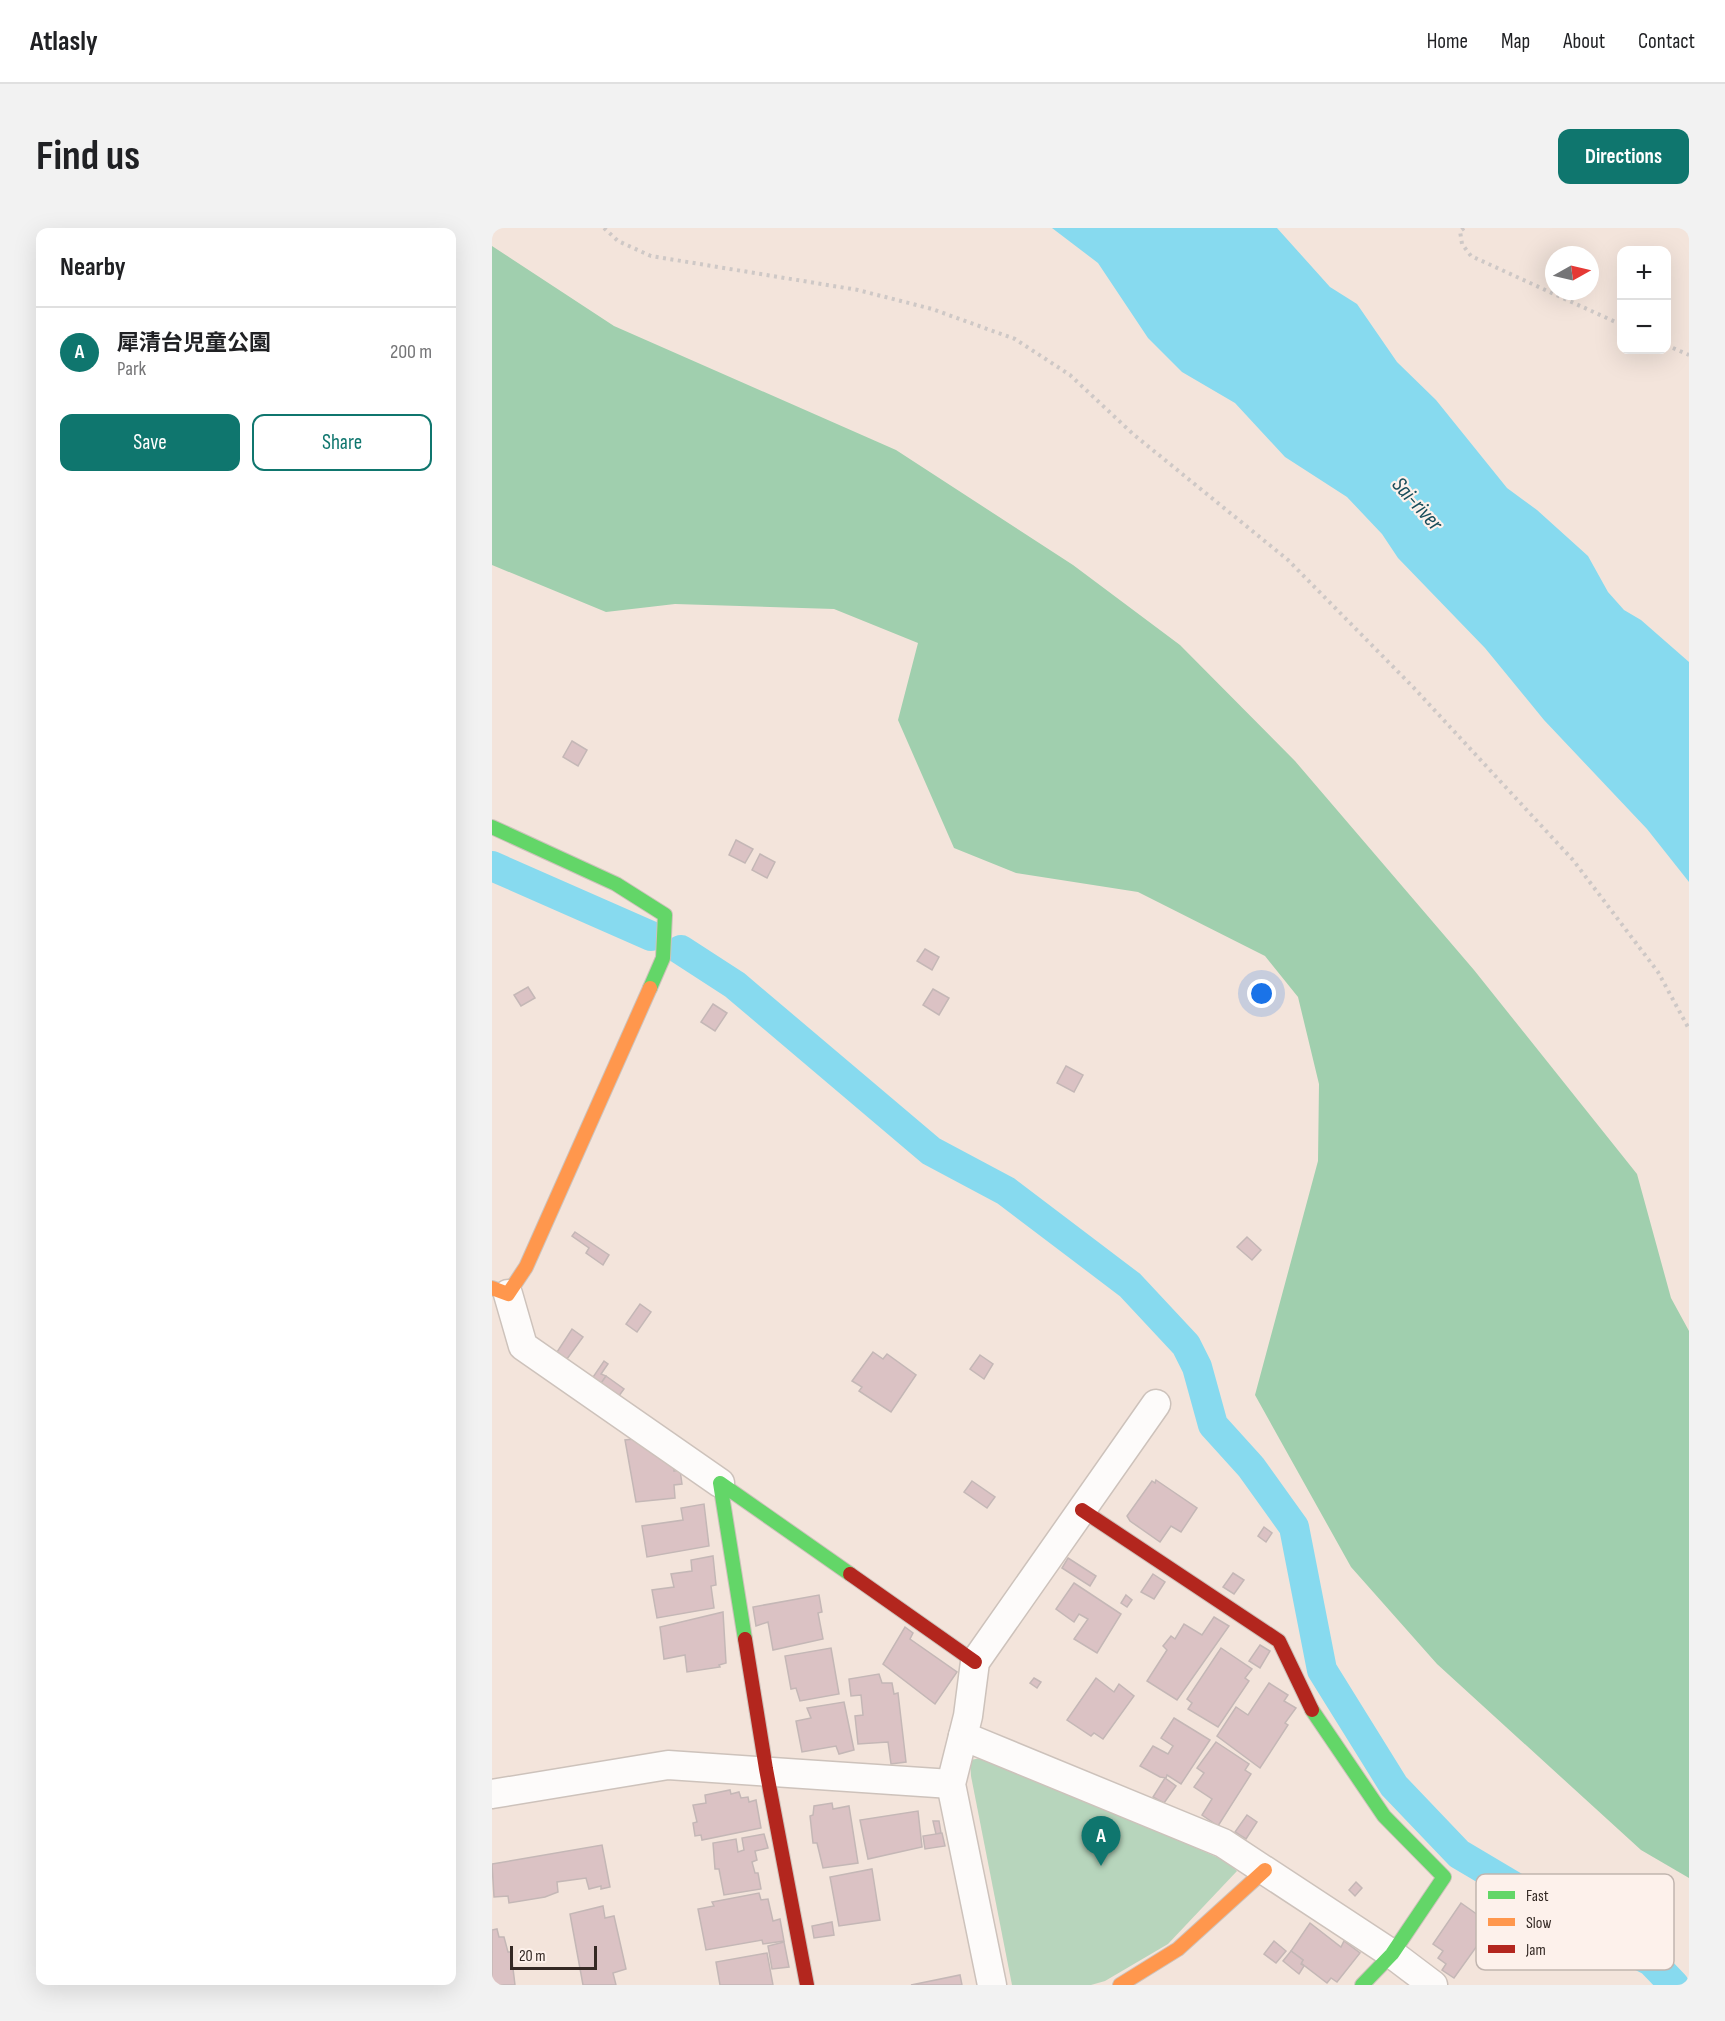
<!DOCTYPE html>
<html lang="en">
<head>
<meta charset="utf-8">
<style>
  :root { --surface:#fff; --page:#f2f2f2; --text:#202124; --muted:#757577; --line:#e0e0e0; --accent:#0f766e }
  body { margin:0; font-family:"Sofia Sans Condensed","Noto Sans JP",sans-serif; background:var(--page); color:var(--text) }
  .controls { position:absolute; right:18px; top:18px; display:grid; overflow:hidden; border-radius:12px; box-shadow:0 6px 24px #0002 }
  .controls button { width:54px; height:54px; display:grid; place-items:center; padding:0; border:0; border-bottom:2px solid var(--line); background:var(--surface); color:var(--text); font:30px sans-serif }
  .compass { position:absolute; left:1053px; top:18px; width:54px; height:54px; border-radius:50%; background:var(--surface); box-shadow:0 6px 24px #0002; rotate:82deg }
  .scale { position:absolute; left:18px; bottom:15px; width:87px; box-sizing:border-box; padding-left:6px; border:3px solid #342924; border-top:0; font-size:16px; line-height:21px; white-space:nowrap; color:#342924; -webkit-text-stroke:4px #fdf1eb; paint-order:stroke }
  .you { position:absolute; left:770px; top:766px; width:21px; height:21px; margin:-15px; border:4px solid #fff; border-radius:50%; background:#1a73e8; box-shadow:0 0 0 9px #1a73e833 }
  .badge { display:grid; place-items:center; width:39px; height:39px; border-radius:50%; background:var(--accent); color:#fff; font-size:20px; font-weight:700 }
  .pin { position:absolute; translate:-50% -50px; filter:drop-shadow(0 2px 3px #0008) }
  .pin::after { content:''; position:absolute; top:32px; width:21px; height:18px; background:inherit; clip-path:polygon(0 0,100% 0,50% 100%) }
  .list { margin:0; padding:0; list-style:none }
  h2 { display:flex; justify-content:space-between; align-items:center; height:78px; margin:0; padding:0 24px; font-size:26px }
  h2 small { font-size:20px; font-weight:400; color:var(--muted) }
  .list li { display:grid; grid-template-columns:39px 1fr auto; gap:18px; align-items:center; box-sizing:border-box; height:90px; padding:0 24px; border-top:2px solid var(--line) }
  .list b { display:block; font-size:22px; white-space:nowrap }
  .list p { margin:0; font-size:20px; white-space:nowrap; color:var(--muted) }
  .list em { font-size:20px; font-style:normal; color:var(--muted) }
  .actions { display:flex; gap:12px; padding:18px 24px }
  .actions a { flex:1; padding:14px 0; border:2px solid var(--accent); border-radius:12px; text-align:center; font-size:21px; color:var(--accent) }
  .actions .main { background:var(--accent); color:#fff }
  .map { position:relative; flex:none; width:1197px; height:1757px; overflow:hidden; border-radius:12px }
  header { display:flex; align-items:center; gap:36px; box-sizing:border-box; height:84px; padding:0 30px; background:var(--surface); border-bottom:2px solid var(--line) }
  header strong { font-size:28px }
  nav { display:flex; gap:33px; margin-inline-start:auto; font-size:21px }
  .intro { display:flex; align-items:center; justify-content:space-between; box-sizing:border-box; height:144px; padding:0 36px }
  h1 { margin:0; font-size:42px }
  .button { padding:15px 27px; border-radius:12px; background:var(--accent); color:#fff; font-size:21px; font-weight:700 }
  main { display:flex; gap:36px; padding:0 36px }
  aside { flex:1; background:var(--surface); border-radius:12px; box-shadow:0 6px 24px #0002 }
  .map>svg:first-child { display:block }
  .green { fill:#b7d5bc }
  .forest { fill:#a0cfae }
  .water { fill:#87daef }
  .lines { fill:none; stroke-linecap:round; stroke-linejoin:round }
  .canal { stroke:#87daef; stroke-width:30 }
  .building { fill:#dbc2c4; stroke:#c4b7b6; stroke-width:1.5 }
  .street-casing { stroke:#cdc2bb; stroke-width:31 }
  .fast-casing { stroke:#cdc2bb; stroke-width:16 }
  .slow-casing { stroke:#cdc2bb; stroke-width:16 }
  .jam-casing { stroke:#cdc2bb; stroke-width:16 }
  .path { stroke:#cec8c6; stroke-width:4; stroke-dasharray:3 4.5; stroke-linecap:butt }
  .street { stroke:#fdfbfa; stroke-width:28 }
  .fast { stroke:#63d668; stroke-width:14 }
  .slow { stroke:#ff974d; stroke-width:14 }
  .jam { stroke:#b3261e; stroke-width:14 }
  .labels { text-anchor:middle; stroke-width:4.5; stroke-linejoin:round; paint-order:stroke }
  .water-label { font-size:22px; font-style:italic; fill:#184d5b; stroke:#fdf1eb }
  .key { fill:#fdf1eb; stroke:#c1b5af; stroke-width:1.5 }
  .key-label { font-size:16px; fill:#342924 }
</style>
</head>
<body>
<header>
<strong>Atlasly</strong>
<nav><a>Home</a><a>Map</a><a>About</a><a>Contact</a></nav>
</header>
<div class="intro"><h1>Find us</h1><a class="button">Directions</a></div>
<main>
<aside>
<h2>Nearby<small></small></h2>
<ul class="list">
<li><span class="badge">A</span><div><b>犀清台児童公園</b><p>Park</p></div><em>200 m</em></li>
</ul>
<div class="actions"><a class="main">Save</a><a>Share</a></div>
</aside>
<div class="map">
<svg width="1197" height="1757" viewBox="0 0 1197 1757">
  <rect width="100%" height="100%" fill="#f3e4db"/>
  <polygon class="green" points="495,1529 734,1633 745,1643 676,1716 613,1753 599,1757 520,1757 479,1548 478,1532"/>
  <polygon class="forest" points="0,18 122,98 404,222 581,337 688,417 803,533 982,742 1145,946 1179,1070 1197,1103 1197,1650 1149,1622 945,1436 859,1339 763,1167 826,933 827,856 806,769 773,728 646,664 524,645 462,620 406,492 426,415 342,381 183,376 114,384 0,337"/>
  <polygon class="water" points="560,0 785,0 838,59 865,76 905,134 944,172 1015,260 1045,282 1096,328 1116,364 1132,382 1149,392 1197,434 1197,654 1155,601 1052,492 993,420 906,330 890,306 855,269 793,229 743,175 690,144 656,110 606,35"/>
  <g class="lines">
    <g class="canal">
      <polyline points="0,638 159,708"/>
      <polyline points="189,722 243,757 439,923 514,963 638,1057 694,1117 705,1139 721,1197 759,1239 802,1299 830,1442 902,1558 967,1626 1082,1694 1159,1733 1182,1757"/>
    </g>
  </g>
  <g class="building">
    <polygon points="80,513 95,522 86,538 71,529"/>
    <polygon points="244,612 261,621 253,635 237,627"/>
    <polygon points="268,626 283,634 275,650 260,642"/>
    <polygon points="433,721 447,729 440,742 425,733"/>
    <polygon points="36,759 43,770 29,778 22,767"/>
    <polygon points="441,761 457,770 447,787 431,777"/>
    <polygon points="221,776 235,785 223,803 209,794"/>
    <polygon points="574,838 591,847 582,864 565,855"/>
    <polygon points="83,1004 117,1027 111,1037 94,1025 97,1020 80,1008"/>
    <polygon points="755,1009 769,1022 760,1032 745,1019"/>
    <polygon points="148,1076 159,1084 145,1104 134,1096"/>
    <polygon points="80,1101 91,1109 75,1131 65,1124"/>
    <polygon points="381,1124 391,1131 395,1126 424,1147 399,1184 367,1163 370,1159 360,1153"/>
    <polygon points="488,1127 501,1136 492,1151 478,1141"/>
    <polygon points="112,1133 116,1136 109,1146 114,1148 107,1159 99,1152"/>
    <polygon points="114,1148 132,1161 124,1172 107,1158"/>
    <polygon points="151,1210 181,1229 182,1243 188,1242 190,1256 182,1257 183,1270 144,1274 133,1212"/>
    <polygon points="664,1252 705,1280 689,1304 679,1298 668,1314 638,1293 635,1288 660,1253 663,1255"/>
    <polygon points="480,1253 503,1269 495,1280 472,1264"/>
    <polygon points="212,1276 217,1318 155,1329 150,1298 191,1292 189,1280"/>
    <polygon points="772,1299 780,1305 774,1314 766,1308"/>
    <polygon points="221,1328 224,1357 219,1358 222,1380 165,1390 160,1362 182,1359 179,1346 200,1343 199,1332"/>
    <polygon points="576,1330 604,1348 598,1358 570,1340"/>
    <polygon points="741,1345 752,1352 742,1366 731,1359"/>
    <polygon points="661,1346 673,1354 662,1371 649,1364"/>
    <polygon points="582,1355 629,1386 605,1425 582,1411 596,1391 587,1386 582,1394 564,1381"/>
    <polygon points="327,1367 330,1384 326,1385 331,1411 281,1422 276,1394 264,1398 261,1379"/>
    <polygon points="634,1367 640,1372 635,1379 629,1375"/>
    <polygon points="231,1384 234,1435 227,1437 228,1439 195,1444 193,1427 172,1431 168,1399"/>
    <polygon points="722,1389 737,1398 685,1472 655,1453 675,1422 671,1418 679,1408 683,1411 692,1396 710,1407"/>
    <polygon points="413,1399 421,1405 418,1411 465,1444 443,1476 391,1436"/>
    <polygon points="768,1417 778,1423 768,1440 757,1433"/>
    <polygon points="339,1420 347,1466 308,1473 304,1460 299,1461 293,1428"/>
    <polygon points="729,1420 760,1441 753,1450 757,1453 726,1499 696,1481 700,1475 695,1471"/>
    <polygon points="387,1446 390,1455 400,1455 402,1466 406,1465 414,1534 399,1536 396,1514 366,1516 363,1488 371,1487 369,1467 359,1468 357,1451"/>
    <polygon points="542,1450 549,1454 545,1460 538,1455"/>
    <polygon points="604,1450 622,1464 627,1456 642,1468 611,1511 602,1505 599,1508 575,1492"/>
    <polygon points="777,1455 796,1467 792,1473 804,1480 793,1495 796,1497 768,1540 725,1508 744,1479 756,1487"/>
    <polygon points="352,1474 362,1522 347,1526 344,1518 310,1524 304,1493 319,1490 315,1480"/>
    <polygon points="682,1490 718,1512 689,1556 675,1547 674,1550 668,1549 648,1538 661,1518 676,1526 681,1518 669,1510"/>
    <polygon points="724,1514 757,1536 753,1542 759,1546 726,1598 710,1587 720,1571 702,1559 712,1545 705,1540"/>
    <polygon points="673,1550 684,1558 672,1575 661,1569"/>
    <polygon points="238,1562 239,1566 247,1564 249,1570 256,1569 257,1574 264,1572 269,1600 210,1612 209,1607 203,1608 201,1595 205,1594 201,1577 214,1575 213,1567"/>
    <polygon points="340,1575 341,1581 357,1578 366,1635 331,1640 325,1615 321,1615 318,1588 321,1587 322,1578"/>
    <polygon points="426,1583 430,1619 376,1631 368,1592"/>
    <polygon points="755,1587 765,1594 754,1611 743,1604"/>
    <polygon points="441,1593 447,1593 449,1605 444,1606"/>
    <polygon points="450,1605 453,1618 433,1621 431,1608"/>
    <polygon points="272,1606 276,1620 263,1623 265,1632 260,1634 263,1645 266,1645 269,1661 232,1667 227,1641 223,1641 221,1615 244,1611 246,1624 252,1622 250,1610"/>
    <polygon points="110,1617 118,1659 109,1661 109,1658 97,1661 94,1650 65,1654 66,1664 53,1669 17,1675 16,1668 2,1669 0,1636"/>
    <polygon points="380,1641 388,1692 347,1698 338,1649"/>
    <polygon points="864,1654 870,1660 863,1668 857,1662"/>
    <polygon points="267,1665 269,1672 276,1671 281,1693 288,1691 292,1713 271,1716 270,1712 214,1722 206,1681 222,1678 220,1674"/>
    <polygon points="969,1675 1000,1697 962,1750 950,1742 954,1736 946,1730 951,1723 941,1716"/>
    <polygon points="111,1678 113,1690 122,1688 134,1741 121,1745 124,1757 91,1757 78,1686"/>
    <polygon points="340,1694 342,1707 322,1710 320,1698"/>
    <polygon points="818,1695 849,1719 852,1713 868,1725 845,1754 839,1750 835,1755 809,1735 811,1732 799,1723"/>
    <polygon points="5,1701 7,1709 12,1709 16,1724 19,1724 23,1757 0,1757 0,1702"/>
    <polygon points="782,1713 794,1723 784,1735 772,1726"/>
    <polygon points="292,1714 297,1739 280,1741 276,1718"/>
    <polygon points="799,1723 811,1732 809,1736 812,1738 807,1746 791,1733"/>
    <polygon points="275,1725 281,1757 228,1757 224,1734"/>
    <polygon points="468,1747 470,1757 419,1757"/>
  </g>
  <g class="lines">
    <g class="street-casing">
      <g id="street">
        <polyline points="16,1066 31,1118 228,1255"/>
        <polyline points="471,1508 731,1615 900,1726 941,1757"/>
        <polyline points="0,1566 176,1537 459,1556"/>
        <polyline points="500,1757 459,1556 476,1488 483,1434 664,1176"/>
      </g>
    </g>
    <g class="fast-casing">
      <g id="fast">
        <polyline points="0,599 124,656 173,687 171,730 158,760"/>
        <polyline points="253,1411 228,1255 358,1346"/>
        <polyline points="820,1482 892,1588 952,1649 900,1726 870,1757"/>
      </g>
    </g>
    <g class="slow-casing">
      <g id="slow">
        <polyline points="0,1060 16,1066 34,1039 158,760"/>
        <polyline points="628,1757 686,1721 773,1642"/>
      </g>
    </g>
    <g class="jam-casing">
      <g id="jam">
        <polyline points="590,1282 787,1413 820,1482"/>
        <polyline points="358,1346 483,1434"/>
        <polyline points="253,1411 274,1541 315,1757"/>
      </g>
    </g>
    <g class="path">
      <polyline points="112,0 126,13 159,28 366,62 440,81 523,111 578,147 641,206 796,332 922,460 1081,632 1166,744 1197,801"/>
      <polyline points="972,0 968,3 970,16 979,28 1130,97"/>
      <polyline points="1174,117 1197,127"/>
    </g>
    <use href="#street" class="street"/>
    <use href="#fast" class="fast"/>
    <use href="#slow" class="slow"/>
    <use href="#jam" class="jam"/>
  </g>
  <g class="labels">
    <g class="water-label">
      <text transform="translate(926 275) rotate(48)" y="8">Sai-river</text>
    </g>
  </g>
  <rect x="984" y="1646" width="198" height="96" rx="9" class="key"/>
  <rect x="996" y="1663" width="27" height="8" fill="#63d668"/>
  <rect x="996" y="1690" width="27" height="8" fill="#ff974d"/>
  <rect x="996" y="1717" width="27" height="8" fill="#b3261e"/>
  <g class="key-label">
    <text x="1034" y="1673">Fast</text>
    <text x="1034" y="1700">Slow</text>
    <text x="1034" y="1727">Jam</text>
  </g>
</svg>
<div class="controls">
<button>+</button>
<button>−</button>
</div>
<svg class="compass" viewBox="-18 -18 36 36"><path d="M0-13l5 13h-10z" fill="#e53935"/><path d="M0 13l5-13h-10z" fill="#757577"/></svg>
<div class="scale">20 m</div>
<div class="you"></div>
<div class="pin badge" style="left:609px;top:1638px">A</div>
</div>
</main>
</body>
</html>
